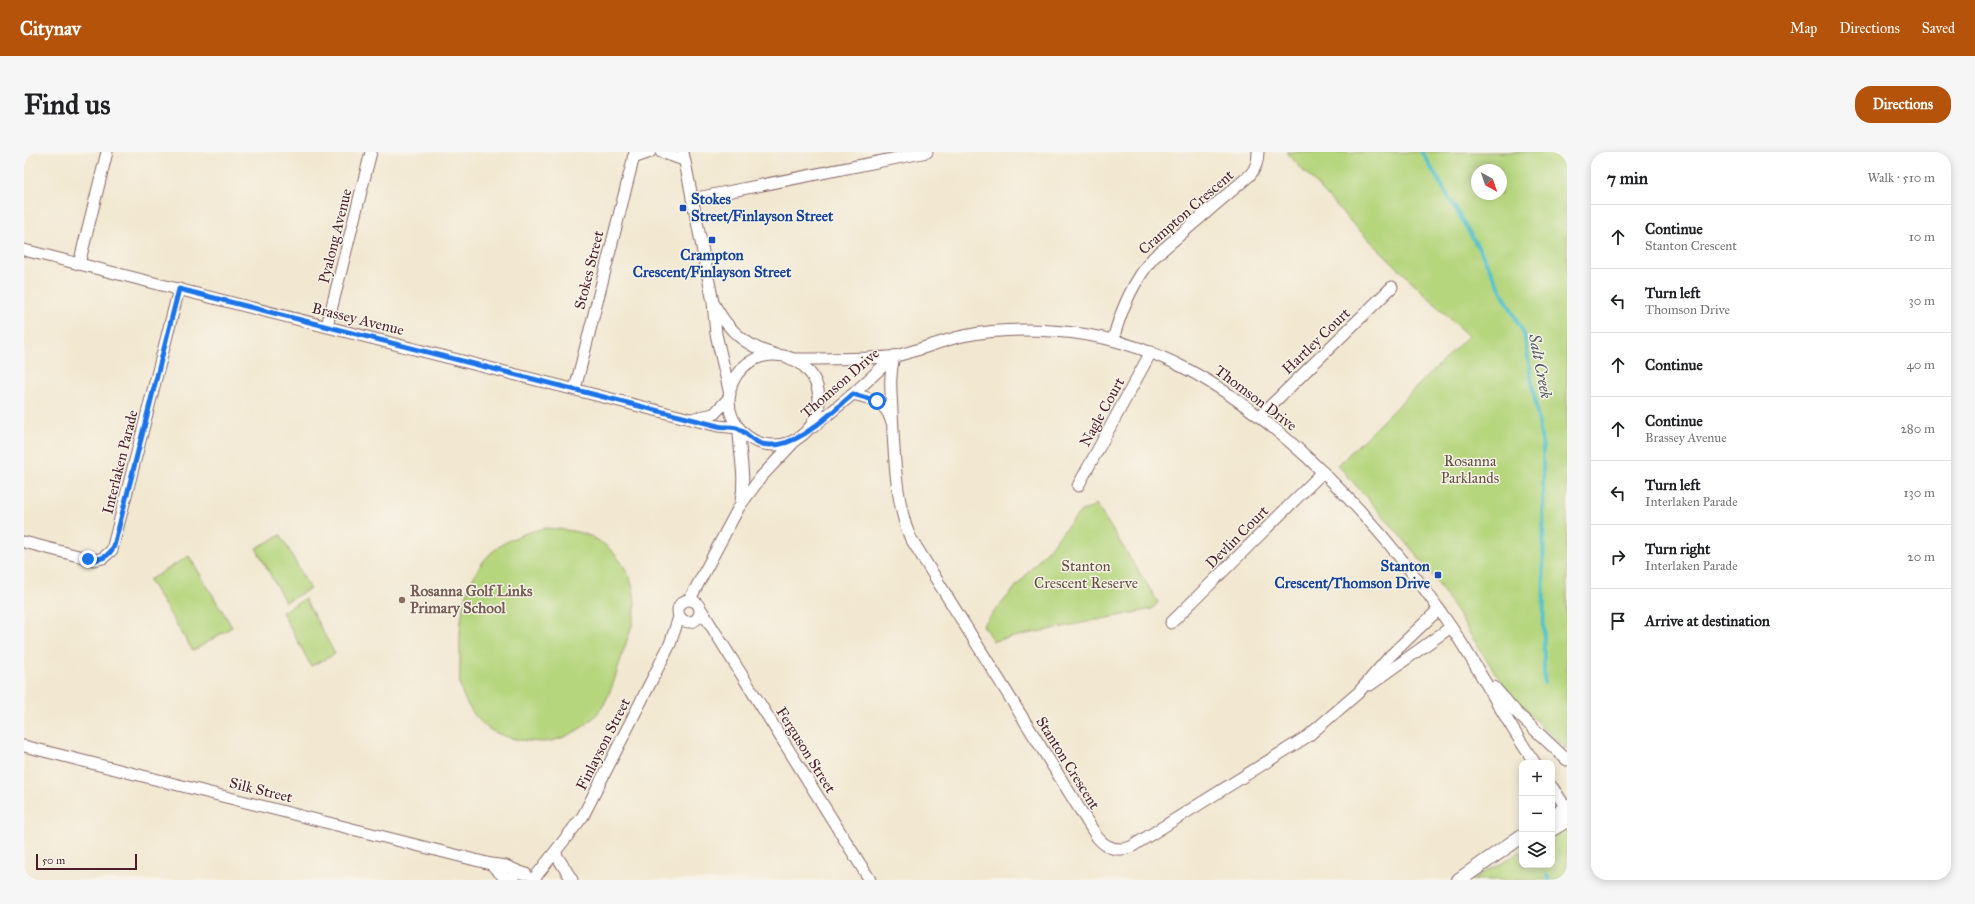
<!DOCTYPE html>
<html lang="en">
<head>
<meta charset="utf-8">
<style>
  :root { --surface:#fff; --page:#f6f6f6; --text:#202124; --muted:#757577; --line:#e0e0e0; --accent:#b45309 }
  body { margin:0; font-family:"IM FELL Great Primer",serif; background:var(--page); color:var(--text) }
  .controls { position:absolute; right:12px; bottom:12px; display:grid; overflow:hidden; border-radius:8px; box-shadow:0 2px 10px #0003 }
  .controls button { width:36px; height:36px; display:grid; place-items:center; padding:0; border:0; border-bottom:1px solid var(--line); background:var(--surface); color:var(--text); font:20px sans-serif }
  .compass { position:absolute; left:1447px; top:12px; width:36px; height:36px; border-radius:50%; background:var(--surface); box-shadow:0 2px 10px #0003; rotate:140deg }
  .scale { position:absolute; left:12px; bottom:10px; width:101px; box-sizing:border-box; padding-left:4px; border:2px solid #4a1f2b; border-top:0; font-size:11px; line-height:14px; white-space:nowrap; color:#4a1f2b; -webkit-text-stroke:3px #f7f3e8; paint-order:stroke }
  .stop { position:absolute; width:12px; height:12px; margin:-9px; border:3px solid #1a73e8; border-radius:50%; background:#fff }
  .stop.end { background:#1a73e8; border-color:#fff; box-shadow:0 1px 4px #0008 }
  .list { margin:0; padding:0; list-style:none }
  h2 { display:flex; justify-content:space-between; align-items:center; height:52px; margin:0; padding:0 16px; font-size:17px }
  h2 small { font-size:13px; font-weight:400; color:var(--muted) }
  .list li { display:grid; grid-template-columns:26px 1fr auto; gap:12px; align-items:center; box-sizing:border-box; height:64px; padding:0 16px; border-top:1px solid var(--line) }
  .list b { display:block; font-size:15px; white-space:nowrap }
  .list p { margin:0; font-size:13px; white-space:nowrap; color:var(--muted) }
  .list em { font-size:13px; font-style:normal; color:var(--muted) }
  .icon { flex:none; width:22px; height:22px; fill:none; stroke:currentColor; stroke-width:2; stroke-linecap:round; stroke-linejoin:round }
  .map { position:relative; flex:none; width:1543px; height:728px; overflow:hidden; border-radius:16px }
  header { display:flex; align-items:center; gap:24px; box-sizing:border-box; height:56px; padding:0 20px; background:var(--accent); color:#fff }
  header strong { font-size:19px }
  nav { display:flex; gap:22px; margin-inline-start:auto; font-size:14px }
  .intro { display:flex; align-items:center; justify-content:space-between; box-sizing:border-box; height:96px; padding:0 24px }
  h1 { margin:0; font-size:28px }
  .button { padding:10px 18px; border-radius:16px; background:var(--accent); color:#fff; font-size:14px; font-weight:700 }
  main { display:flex; gap:24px; padding:0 24px }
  aside { flex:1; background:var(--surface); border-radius:16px; box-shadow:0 2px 10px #0003 }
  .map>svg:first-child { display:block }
  .green { fill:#b6d67e; stroke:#807a54; fill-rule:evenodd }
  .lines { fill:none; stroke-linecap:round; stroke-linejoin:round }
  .stream { stroke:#55c2cc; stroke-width:4 }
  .minor-casing { stroke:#856565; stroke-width:13 }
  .tertiary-casing { stroke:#856565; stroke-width:16 }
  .minor { stroke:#fff; stroke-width:11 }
  .tertiary { stroke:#fff; stroke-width:14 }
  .route { stroke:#1a73e8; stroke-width:5 }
  .transit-dot { fill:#1a4fb4; stroke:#f7f3e8; stroke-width:1.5 }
  .education-dot { fill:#8d6e63; stroke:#f7f3e8; stroke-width:1.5 }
  .labels { text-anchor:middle; stroke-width:3; stroke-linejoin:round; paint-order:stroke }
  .transit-label { font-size:15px; font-weight:bold; fill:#164399; stroke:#f7f3e8; text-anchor:start }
  .street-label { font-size:15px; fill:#4a1f2b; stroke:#f7f3e8 }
  .park-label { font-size:15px; fill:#654d40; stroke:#f7f3e8 }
  .education-label { font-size:15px; font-weight:bold; fill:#785e54; stroke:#f7f3e8; text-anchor:start }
  .water-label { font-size:16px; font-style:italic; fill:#4e5863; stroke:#f7f3e8 }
</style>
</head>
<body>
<header>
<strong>Citynav</strong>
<nav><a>Map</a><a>Directions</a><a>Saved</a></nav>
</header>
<div class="intro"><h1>Find us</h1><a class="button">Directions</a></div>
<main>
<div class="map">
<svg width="1543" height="728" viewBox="0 0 1543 728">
  <rect width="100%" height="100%" fill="#f7f3e8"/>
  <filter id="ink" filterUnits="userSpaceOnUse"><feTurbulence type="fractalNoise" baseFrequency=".025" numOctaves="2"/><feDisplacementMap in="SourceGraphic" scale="8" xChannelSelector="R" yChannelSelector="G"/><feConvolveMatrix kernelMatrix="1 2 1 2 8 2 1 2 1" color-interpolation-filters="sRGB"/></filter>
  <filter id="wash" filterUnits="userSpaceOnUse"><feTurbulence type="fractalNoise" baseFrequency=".012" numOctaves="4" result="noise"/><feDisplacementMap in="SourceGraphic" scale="16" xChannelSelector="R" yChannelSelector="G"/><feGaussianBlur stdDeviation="0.9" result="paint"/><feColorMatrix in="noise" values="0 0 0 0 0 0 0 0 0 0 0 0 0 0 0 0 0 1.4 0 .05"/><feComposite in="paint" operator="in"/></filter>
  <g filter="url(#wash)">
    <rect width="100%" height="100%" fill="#f2e8d1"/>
    <g class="green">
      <path d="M1262,0h273l8,22v575c-18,-16 -36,-32 -52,-51 -31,-36 -53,-81 -81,-120 -29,-40 -64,-76 -96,-113l130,-129 -116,-113zM1453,18h24v24h-24z"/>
      <polygon points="1072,352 1134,450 1128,457 969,489 959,473 1057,359 1065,357"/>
      <path d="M521,376c14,1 27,2 40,6 31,11 52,44 50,76 -2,16 -8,30 -13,45 -4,14 -8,28 -14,41 -9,23 -34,40 -57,45 -10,2 -21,0 -31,-1 -14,-3 -29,-7 -39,-18 -10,-10 -18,-23 -21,-37 -1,-8 0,-17 0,-25 -1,-36 1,-68 23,-98 15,-20 40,-29 62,-34z"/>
      <polygon points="257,383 286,437 261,450 232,396"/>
      <polygon points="165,404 208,475 169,499 125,428"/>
      <polygon points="281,447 311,502 287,514 258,460"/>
      <polygon points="1543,672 1543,728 1448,728 1498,699 1498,713 1528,713 1528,682"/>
    </g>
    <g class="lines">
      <g class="stream">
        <polyline points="1398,0 1458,102 1500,182 1519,296 1520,531"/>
        <polyline points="1523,723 1525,728"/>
      </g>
    </g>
  </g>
  <g filter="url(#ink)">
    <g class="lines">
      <g class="minor-casing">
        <g id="minor">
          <polyline points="637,0 660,8"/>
          <polyline points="659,0 689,150 692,182 706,242"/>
          <polyline points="609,6 626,0"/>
          <polyline points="668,47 903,0"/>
          <polyline points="0,98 694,274 715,276"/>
          <polyline points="55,112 83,0"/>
          <path d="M690,152c13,25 32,43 60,50"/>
          <polyline points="303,174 347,0"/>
          <path d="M1089,188c8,-31 20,-58 40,-82l97,-83c6,-7 8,-13 8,-23"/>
          <circle cx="750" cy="248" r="45"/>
          <path d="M870,204c-5,19 -3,36 -2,55 2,39 3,90 18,126l187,300c9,11 20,15 34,10l177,-111 50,-43 32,-37 49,-47"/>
          <path d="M767,207c25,0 50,0 76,-1 9,-1 19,0 28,-2 23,-5 45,-15 68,-20 29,-6 59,-7 89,-5 102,5 183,60 256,127 54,51 102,107 143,169 30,44 53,92 84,136"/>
          <polyline points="551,237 611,0"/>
          <path d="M829,242c17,4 32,7 38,26"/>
          <polyline points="1236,264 1368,135"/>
          <polyline points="671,266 690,262 705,246"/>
          <polyline points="789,275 829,242 870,204"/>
          <path d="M715,277c0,24 7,47 2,72"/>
          <polyline points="1054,334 1127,200"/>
          <polyline points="0,390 70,408 79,406 88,398 155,137"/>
          <polyline points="666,447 715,355 737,325 770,290"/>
          <circle cx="665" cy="459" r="11"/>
          <polyline points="676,456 846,728"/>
          <polyline points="1147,471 1299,320"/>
          <polyline points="1346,533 1427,475"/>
          <polyline points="1470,535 1492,560 1543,608"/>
          <polyline points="0,594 467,712 482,714 498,721"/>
          <polyline points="1528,635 1543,657"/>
          <polyline points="531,701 548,728"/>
          <polyline points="467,712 483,728"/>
          <path d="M486,728c4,-7 9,-9 16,-6"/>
          <polyline points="509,728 559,664 646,492 655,465"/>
        </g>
      </g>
      <g class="tertiary-casing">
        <g id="tertiary">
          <polyline points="1528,665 1543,655"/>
          <polyline points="1528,677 1543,668"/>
          <polyline points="1435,728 1498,684"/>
        </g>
      </g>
      <use href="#minor" class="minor"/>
      <use href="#tertiary" class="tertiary"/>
    </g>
  </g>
  <g class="lines" filter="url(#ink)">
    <path class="route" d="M64,407c12,2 21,-2 26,-13l65,-257 539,137c5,2 17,0 21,3 8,4 13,12 23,15 32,8 68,-30 91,-50l24,7"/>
  </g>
  <g class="transit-dot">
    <rect x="655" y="52" width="8" height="8" rx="2"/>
    <rect x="684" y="84" width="8" height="8" rx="2"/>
    <rect x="1410" y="419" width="8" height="8" rx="2"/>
  </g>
  <circle class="education-dot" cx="378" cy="448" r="4"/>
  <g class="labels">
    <g class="transit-label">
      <text x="667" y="52">Stokes<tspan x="667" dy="17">Street/Finlayson Street</tspan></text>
      <text x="688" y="108" text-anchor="middle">Crampton<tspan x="688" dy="17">Crescent/Finlayson Street</tspan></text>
      <text x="1406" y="419" text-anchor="end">Stanton<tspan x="1406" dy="17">Crescent/Thomson Drive</tspan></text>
    </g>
    <g class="street-label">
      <text transform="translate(1162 60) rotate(-41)" y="5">Crampton Crescent</text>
      <text transform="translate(311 84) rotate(-76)" y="5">Pyalong Avenue</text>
      <text transform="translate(565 118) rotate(-76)" y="5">Stokes Street</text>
      <text transform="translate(334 167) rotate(14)" y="5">Brassey Avenue</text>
      <text transform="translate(1292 189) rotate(-44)" y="5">Hartley Court</text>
      <text transform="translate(816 231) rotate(-41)" y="5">Thomson Drive</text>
      <text transform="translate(1232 246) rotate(37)" y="5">Thomson Drive</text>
      <text transform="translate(1078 260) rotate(-61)" y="5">Nagle Court</text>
      <text transform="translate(96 310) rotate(-76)" y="5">Interlaken Parade</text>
      <text transform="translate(1213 385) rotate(-45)" y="5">Devlin Court</text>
      <text transform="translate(579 592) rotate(-63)" y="5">Finlayson Street</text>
      <text transform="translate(782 598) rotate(58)" y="5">Ferguson Street</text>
      <text transform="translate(1044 611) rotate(58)" y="5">Stanton Crescent</text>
      <text transform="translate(237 638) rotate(14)" y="5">Silk Street</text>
    </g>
    <g class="park-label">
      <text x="1446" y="314">Rosanna<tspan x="1446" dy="17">Parklands</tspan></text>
      <text x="1062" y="419">Stanton<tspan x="1062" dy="17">Crescent Reserve</tspan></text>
    </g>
    <g class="education-label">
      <text x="386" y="444">Rosanna Golf Links<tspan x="386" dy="17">Primary School</tspan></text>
    </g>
    <g class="water-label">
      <text transform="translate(1517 214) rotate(79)" y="6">Salt Creek</text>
    </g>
  </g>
</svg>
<div class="controls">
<button>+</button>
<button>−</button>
<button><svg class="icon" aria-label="layers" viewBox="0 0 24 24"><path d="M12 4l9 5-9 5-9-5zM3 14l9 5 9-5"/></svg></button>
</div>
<svg class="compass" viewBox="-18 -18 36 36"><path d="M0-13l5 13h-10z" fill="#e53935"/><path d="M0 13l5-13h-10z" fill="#757577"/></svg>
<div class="scale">50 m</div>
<div class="stop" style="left:853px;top:249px"></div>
<div class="stop end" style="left:64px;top:407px"></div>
</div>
<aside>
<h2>7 min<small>Walk · 510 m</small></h2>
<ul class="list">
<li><svg class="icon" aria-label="ahead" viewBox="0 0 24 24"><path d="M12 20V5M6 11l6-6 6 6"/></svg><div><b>Continue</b><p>Stanton Crescent</p></div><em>10 m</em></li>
<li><svg class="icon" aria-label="left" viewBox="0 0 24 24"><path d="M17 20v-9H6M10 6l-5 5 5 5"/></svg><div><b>Turn left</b><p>Thomson Drive</p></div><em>30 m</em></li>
<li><svg class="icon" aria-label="ahead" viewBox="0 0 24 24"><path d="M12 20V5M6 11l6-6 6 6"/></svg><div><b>Continue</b></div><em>40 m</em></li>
<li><svg class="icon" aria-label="ahead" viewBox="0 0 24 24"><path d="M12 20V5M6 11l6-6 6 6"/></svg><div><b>Continue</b><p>Brassey Avenue</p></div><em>280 m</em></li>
<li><svg class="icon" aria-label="left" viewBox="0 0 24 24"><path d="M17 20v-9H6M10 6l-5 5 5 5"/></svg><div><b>Turn left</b><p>Interlaken Parade</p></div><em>130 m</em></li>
<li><svg class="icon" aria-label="right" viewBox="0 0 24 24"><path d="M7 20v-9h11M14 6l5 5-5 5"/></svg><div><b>Turn right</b><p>Interlaken Parade</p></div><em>20 m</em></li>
<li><svg class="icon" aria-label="arrive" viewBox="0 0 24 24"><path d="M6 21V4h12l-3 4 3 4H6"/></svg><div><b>Arrive at destination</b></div></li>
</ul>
</aside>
</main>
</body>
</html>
